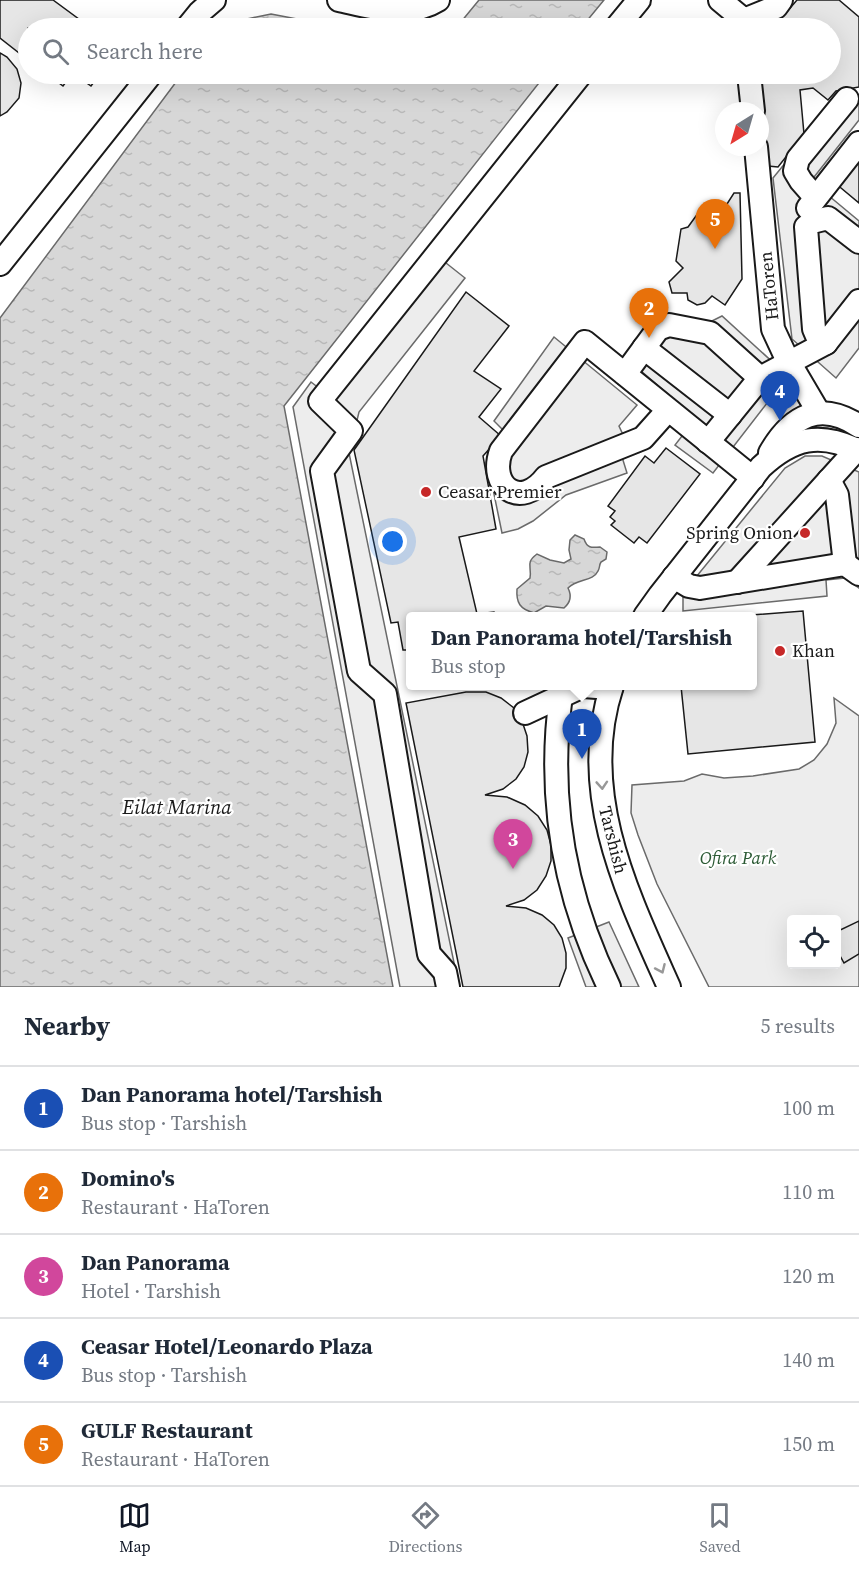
<!DOCTYPE html>
<html lang="en">
<head>
<meta charset="utf-8">
<style>
  :root { --surface:#fff; --page:#f6f6f7; --text:#1f2937; --muted:#747a83; --line:#e0e1e3; --accent:#111827 }
  body { margin:0; font-family:"Source Serif 4",serif; background:var(--page); color:var(--text) }
  .controls { position:absolute; right:18px; bottom:18px; display:grid; overflow:hidden; border-radius:6px; box-shadow:0 6px 24px #0002 }
  .controls button { width:54px; height:54px; display:grid; place-items:center; padding:0; border:0; border-bottom:2px solid var(--line); background:var(--surface); color:var(--text); font:30px sans-serif }
  .compass { position:absolute; left:715px; top:102px; width:54px; height:54px; border-radius:50%; background:var(--surface); box-shadow:0 6px 24px #0002; rotate:217deg }
  .you { position:absolute; left:393px; top:542px; width:21px; height:21px; margin:-15px; border:4px solid #fff; border-radius:50%; background:#1a73e8; box-shadow:0 0 0 9px #1a73e833 }
  .badge { display:grid; place-items:center; width:39px; height:39px; border-radius:50%; background:var(--accent); color:#fff; font-size:20px; font-weight:700 }
  .pin { position:absolute; translate:-50% -50px; filter:drop-shadow(0 2px 3px #0008) }
  .pin::after { content:''; position:absolute; top:32px; width:21px; height:18px; background:inherit; clip-path:polygon(0 0,100% 0,50% 100%) }
  .popup { position:absolute; left:406px; top:612px; width:351px; height:78px; box-sizing:border-box; display:grid; place-content:center; border-radius:6px; background:var(--surface); filter:drop-shadow(0 2px 4px #0005); font-size:20px; white-space:nowrap; color:var(--muted) }
  .popup b { font-size:22px; color:var(--text) }
  .popup::after { content:''; position:absolute; left:50%; top:100%; margin-left:-12px; border:12px solid transparent; border-top-color:var(--surface) }
  .list { margin:0; padding:0; list-style:none }
  h2 { display:flex; justify-content:space-between; align-items:center; height:78px; margin:0; padding:0 24px; font-size:26px }
  h2 small { font-size:20px; font-weight:400; color:var(--muted) }
  .list li { display:grid; grid-template-columns:39px 1fr auto; gap:18px; align-items:center; box-sizing:border-box; height:84px; padding:0 24px; border-top:2px solid var(--line) }
  .list b { display:block; font-size:22px; white-space:nowrap }
  .list p { margin:0; font-size:20px; white-space:nowrap; color:var(--muted) }
  .list em { font-size:20px; font-style:normal; color:var(--muted) }
  .icon { flex:none; width:33px; height:33px; fill:none; stroke:currentColor; stroke-width:2; stroke-linecap:round; stroke-linejoin:round }
  .map { position:relative; flex:none; width:859px; height:987px; overflow:hidden }
  .search { position:absolute; background:var(--surface); box-shadow:0 6px 24px #0002; left:18px; right:18px; top:18px; height:66px; display:flex; align-items:center; gap:15px; box-sizing:border-box; padding:0 21px; border-radius:33px; color:var(--muted); font-size:22px }
  .sheet { height:498px; background:var(--surface) }
  nav { display:flex; justify-content:space-around; align-items:center; box-sizing:border-box; height:84px; border-top:2px solid var(--line); background:var(--surface); font-size:16px; color:var(--muted) }
  nav a { display:grid; justify-items:center; gap:3px }
  nav .on { color:var(--accent) }
  .map>svg:first-child { display:block }
  .built { fill:#ededed; stroke:#6a6a6a; stroke-width:1.5; fill-rule:evenodd }
  .water { fill:url(#water-ripples); stroke:#6a6a6a; stroke-width:1.5 }
  .building { fill:#e6e6e6; stroke:#1a1a1a; stroke-width:1.5 }
  .lines { fill:none; stroke-linecap:round; stroke-linejoin:round }
  .minor-casing { stroke:#1a1a1a; stroke-width:26 }
  .minor { stroke:#fff; stroke-width:22 }
  .oneway { stroke:#989898 }
  .poi-dot { fill:#c62828; stroke:#fff; stroke-width:2 }
  .labels { text-anchor:middle; stroke-width:4.5; stroke-linejoin:round; paint-order:stroke }
  .street-label { font-size:18px; fill:#1a1a1a; stroke:#fff }
  .poi-label { font-size:18px; fill:#1a1a1a; stroke:#fff; text-anchor:start }
  .park-label { font-size:18px; font-style:italic; fill:#2b5a34; stroke:#fff }
  .water-label { font-size:20px; font-style:italic; fill:#1a1a1a; stroke:#fff }
</style>
</head>
<body>
<div class="map">
<svg width="859" height="987" viewBox="0 0 859 987">
  <defs>
    <pattern id="water-ripples" width="26" height="14" patternUnits="userSpaceOnUse" patternTransform="scale(1.5)"><rect width="26" height="14" fill="#d7d7d7"/><path d="M2 4q2-2 4 0t4 0M15 11q2-2 4 0t4 0" fill="none" stroke="#b8b8b8"/></pattern>
  </defs>
  <rect width="100%" height="100%" fill="#fff"/>
  <g class="built">
    <polygon points="844,91 859,103 859,120 811,181 859,221 859,348 836,378 792,339 773,178"/>
    <polygon points="441,259 465,278 359,412 349,453 459,987 400,987 293,407 311,382 333,399"/>
    <polygon points="662,314 700,324 710,322 722,316 788,376 713,473 675,445 696,418 627,359"/>
    <polygon points="554,337 637,405 619,426 632,454 622,457 627,473 566,495 533,521 518,529 502,533 487,460 507,434 494,421"/>
    <polygon points="805,456 822,456 859,472 859,588 845,578 826,580 827,596 683,611 683,593 785,468"/>
    <path d="M834,698l25,18v271h-150l-52,-103 -19,-49 -7,-22 1,-28 52,-4 18,-7 22,4 29,-2 46,-7 15,-9 13,-16 9,-21zM792,920h44v44h-44z"/>
    <polygon points="609,922 639,987 586,987 568,938"/>
  </g>
  <g class="water">
    <polygon points="479,0 604,0 581,28 456,28"/>
    <polygon points="271,14 297,19 335,28 227,28 247,19"/>
    <polygon points="182,74 546,74 284,406 393,987 0,987 0,318"/>
    <path d="M575,535l9,4c3,9 7,9 16,8l7,5 -1,7 -5,3c-2,3 -1,6 -3,9 -5,11 -21,7 -30,17 4,8 3,14 -4,20l-18,-2 -12,7c-14,-4 -18,-10 -17,-24l13,-11c2,-12 -5,-15 7,-24l13,6 14,3 7,-4 -2,-9 1,-10z"/>
  </g>
  <g class="building">
    <polygon points="0,0 53,0 91,28 28,28 28,60 0,38"/>
    <polygon points="797,0 839,0 859,17 859,87 836,91 828,100 813,88 800,90 804,134 778,167 768,166 759,74 830,74 830,28 773,28"/>
    <polygon points="0,53 7,57 17,69 21,83 19,98 7,112 0,116"/>
    <polygon points="47,74 72,74 63,86"/>
    <polygon points="74,74 100,74 91,86"/>
    <polygon points="859,154 859,203 835,183"/>
    <polygon points="734,193 740,193 742,279 725,305 712,296 705,303 697,305 688,300 687,293 672,293 669,282 683,268 676,261 681,229 688,227 704,205 727,204"/>
    <polygon points="466,292 509,326 474,371 501,389 479,417 501,436 483,456 496,529 459,537 477,614 494,612 495,616 411,616 411,669 409,650 403,650 398,622 391,623 354,450"/>
    <polygon points="666,448 700,474 647,543 639,537 634,543 611,525 615,521 610,517 615,511 608,506 645,456 654,463"/>
    <polygon points="803,611 815,742 688,754 681,686 753,686 753,616 739,616"/>
    <polygon points="466,692 486,692 501,698 514,708 522,721 527,736 528,752 524,767 516,779 503,789 485,795 507,797 525,805 538,816 547,830 551,845 551,861 546,876 537,890 524,900 506,906 526,908 542,915 554,925 562,938 566,953 566,968 559,987 463,987 406,703"/>
    <polygon points="859,921 859,954 844,963 839,954 836,955 836,932"/>
  </g>
  <g class="lines">
    <g class="minor-casing">
      <g id="minor">
        <path d="M339,0c32,7 69,19 99,0"/>
        <polyline points="720,0 744,20 776,7 781,0"/>
        <polyline points="187,28 200,12 214,0"/>
        <polyline points="616,28 639,0"/>
        <polyline points="749,74 753,111"/>
        <polyline points="756,147 773,329 786,357 819,413"/>
        <polyline points="815,197 801,181 795,171 798,159 847,99"/>
        <polyline points="808,208 859,143"/>
        <polyline points="0,264 151,74"/>
        <polyline points="826,343 817,336 814,329 806,227 812,222 828,218 859,242"/>
        <polyline points="644,348 730,415"/>
        <polyline points="625,374 658,329 669,325 710,333 760,378"/>
        <path d="M668,410l-25,28 -97,39c-25,33 -58,10 -45,-26l84,-109 168,136"/>
        <polyline points="708,442 760,378 826,343 859,301"/>
        <path d="M770,453c21,-37 50,-53 89,-27"/>
        <polyline points="829,480 837,495 845,564"/>
        <polyline points="674,577 689,586 700,588 845,564 859,574"/>
        <polyline points="737,582 857,449"/>
        <path d="M645,616l15,-21 101,-128c31,-29 59,-36 98,-16"/>
        <path d="M612,686c-35,105 15,207 57,301"/>
        <path d="M561,695c-14,102 3,200 48,292"/>
        <polyline points="525,713 583,686 611,688"/>
        <polyline points="448,987 445,972 429,954 385,694 359,671 322,471 351,431 320,401 581,74"/>
      </g>
    </g>
    <use href="#minor" class="minor"/>
  </g>
  <defs><path id="oneway-chevron" d="M-2-3.5L2.5 0L-2 3.5" fill="none" stroke-width="1.6" stroke-linecap="round" stroke-linejoin="round" transform="scale(1.5)"/></defs>
  <g class="oneway">
    <use href="#oneway-chevron" transform="translate(602 785) rotate(86)"/>
    <use href="#oneway-chevron" transform="translate(661 969) rotate(66)"/>
  </g>
  <g class="poi-dot">
    <circle cx="426" cy="492" r="6"/>
    <circle cx="805" cy="533" r="6"/>
    <circle cx="780" cy="651" r="6"/>
  </g>
  <g class="labels">
    <g class="street-label">
      <text transform="translate(769 286) rotate(-96)" y="6">HaToren</text>
      <text transform="translate(613 840) rotate(76)" y="6">Tarshish</text>
    </g>
    <g class="poi-label">
      <text x="438" y="498">Ceasar Premier</text>
      <text x="793" y="539" text-anchor="end">Spring Onion</text>
      <text x="792" y="657">Khan</text>
    </g>
    <g class="park-label">
      <text x="738" y="864">Ofira Park</text>
    </g>
    <g class="water-label">
      <text x="177" y="814">Eilat Marina</text>
    </g>
  </g>
</svg>
<div class="controls">
<button><svg class="icon" aria-label="locate" viewBox="0 0 24 24"><circle cx="12" cy="12" r="6"/><path d="M12 2v4M12 18v4M2 12h4M18 12h4"/></svg></button>
</div>
<svg class="compass" viewBox="-18 -18 36 36"><path d="M0-13l5 13h-10z" fill="#e53935"/><path d="M0 13l5-13h-10z" fill="#747a83"/></svg>
<div class="you"></div>
<div class="pin badge" style="left:582px;top:759px;background:#1a4fb4">1</div>
<div class="popup"><b>Dan Panorama hotel/Tarshish</b>Bus stop</div>
<div class="pin badge" style="left:649px;top:338px;background:#e8710a">2</div>
<div class="pin badge" style="left:513px;top:869px;background:#d1479c">3</div>
<div class="pin badge" style="left:780px;top:421px;background:#1a4fb4">4</div>
<div class="pin badge" style="left:715px;top:249px;background:#e8710a">5</div>
<div class="search"><svg class="icon" aria-label="search" viewBox="0 0 24 24"><circle cx="10" cy="10" r="6"/><path d="M15 15l6 6"/></svg>Search here</div>
</div>
<section class="sheet">
<h2>Nearby<small>5 results</small></h2>
<ul class="list">
<li><span class="badge" style="background:#1a4fb4">1</span><div><b>Dan Panorama hotel/Tarshish</b><p>Bus stop · Tarshish</p></div><em>100 m</em></li>
<li><span class="badge" style="background:#e8710a">2</span><div><b>Domino's</b><p>Restaurant · HaToren</p></div><em>110 m</em></li>
<li><span class="badge" style="background:#d1479c">3</span><div><b>Dan Panorama</b><p>Hotel · Tarshish</p></div><em>120 m</em></li>
<li><span class="badge" style="background:#1a4fb4">4</span><div><b>Ceasar Hotel/Leonardo Plaza</b><p>Bus stop · Tarshish</p></div><em>140 m</em></li>
<li><span class="badge" style="background:#e8710a">5</span><div><b>GULF Restaurant</b><p>Restaurant · HaToren</p></div><em>150 m</em></li>
</ul>
</section>
<nav>
<a class="on"><svg class="icon" aria-label="map" viewBox="0 0 24 24"><path d="M3 6l6-2 6 2 6-2v14l-6 2-6-2-6 2zM9 4v14M15 6v14"/></svg>Map</a>
<a><svg class="icon" aria-label="directions" viewBox="0 0 24 24"><path d="M12 3l9 9-9 9-9-9zM9 14v-3h6M13 9l2 2-2 2"/></svg>Directions</a>
<a><svg class="icon" aria-label="saved" viewBox="0 0 24 24"><path d="M7 4h10v16l-5-4-5 4z"/></svg>Saved</a>
</nav>
</body>
</html>
